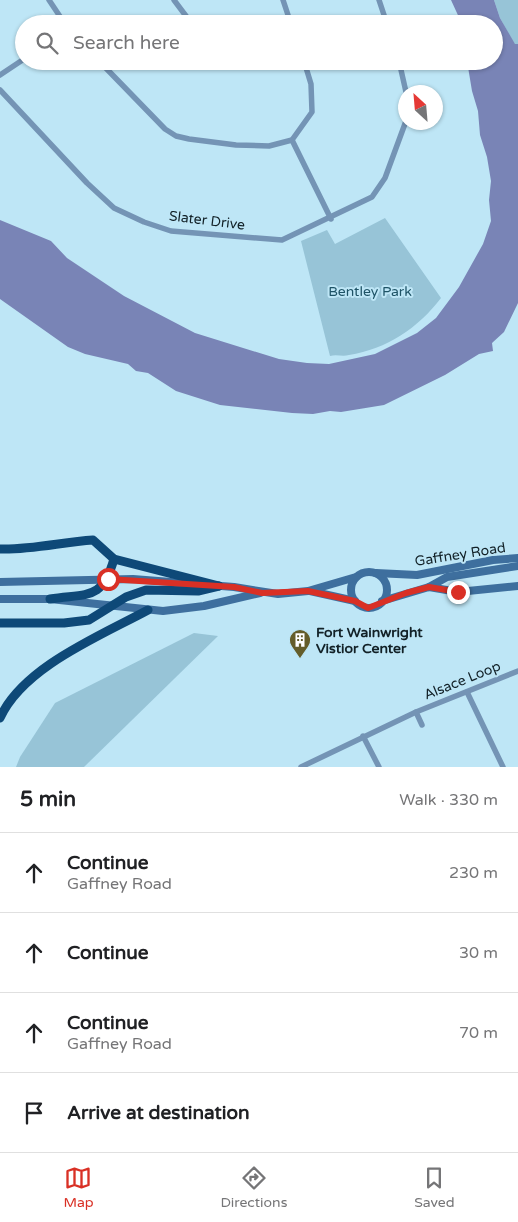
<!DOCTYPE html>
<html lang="en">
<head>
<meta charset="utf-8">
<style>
  :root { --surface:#fff; --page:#f2f2f2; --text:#202124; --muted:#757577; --line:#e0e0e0; --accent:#d93025 }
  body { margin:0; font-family:"Varela Round",sans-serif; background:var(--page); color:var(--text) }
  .compass { position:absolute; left:398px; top:85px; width:45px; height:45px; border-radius:50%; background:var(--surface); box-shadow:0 1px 4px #0004; rotate:334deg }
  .stop { position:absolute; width:15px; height:15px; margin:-11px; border:4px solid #d93025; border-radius:50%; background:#fff }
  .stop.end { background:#d93025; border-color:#fff; box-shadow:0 1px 5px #0008 }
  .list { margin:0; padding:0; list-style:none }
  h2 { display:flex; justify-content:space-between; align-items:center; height:65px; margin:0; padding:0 20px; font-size:21px }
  h2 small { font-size:16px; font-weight:400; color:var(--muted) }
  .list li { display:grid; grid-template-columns:32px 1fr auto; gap:15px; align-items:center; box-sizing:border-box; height:80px; padding:0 20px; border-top:1px solid var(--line) }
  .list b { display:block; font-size:19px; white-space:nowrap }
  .list p { margin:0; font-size:16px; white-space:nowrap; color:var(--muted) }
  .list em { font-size:16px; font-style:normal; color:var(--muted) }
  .icon { flex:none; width:28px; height:28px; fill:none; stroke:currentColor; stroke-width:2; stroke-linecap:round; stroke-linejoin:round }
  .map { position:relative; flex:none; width:518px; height:767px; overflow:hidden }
  .search { position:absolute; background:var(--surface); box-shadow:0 1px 4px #0004; left:15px; right:15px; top:15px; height:55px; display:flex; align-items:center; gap:12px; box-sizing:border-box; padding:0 18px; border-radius:28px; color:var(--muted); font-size:19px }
  .sheet { height:385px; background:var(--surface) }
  nav { display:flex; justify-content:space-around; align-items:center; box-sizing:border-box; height:70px; border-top:1px solid var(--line); background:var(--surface); font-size:14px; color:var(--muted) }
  nav a { display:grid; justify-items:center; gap:2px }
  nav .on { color:var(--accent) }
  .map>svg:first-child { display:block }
  .green { fill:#97c4d7 }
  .water { fill:#7984b6 }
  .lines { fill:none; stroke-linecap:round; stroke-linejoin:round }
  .minor { stroke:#7494b5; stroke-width:5.5 }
  .secondary { stroke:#3e6f9e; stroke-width:8 }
  .trunk { stroke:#0e4978; stroke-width:9 }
  .route { stroke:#d93025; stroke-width:6 }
  .labels { text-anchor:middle; stroke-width:4; stroke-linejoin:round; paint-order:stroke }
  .street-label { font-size:14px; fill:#122127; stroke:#bee6f6 }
  .park-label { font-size:14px; fill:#1e5366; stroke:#bee6f6 }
  .poi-label { font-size:14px; font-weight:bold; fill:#122127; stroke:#bee6f6; text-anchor:start }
</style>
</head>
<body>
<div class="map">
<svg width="518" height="767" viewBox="0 0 518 767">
  <rect width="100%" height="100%" fill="#bee6f6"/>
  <g class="green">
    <polygon points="494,0 518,0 518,44 515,45 500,18"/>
    <path d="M385,218l56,80c-23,30 -54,51 -92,57 -7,2 -12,-1 -19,1l-29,-115 26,-11 8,14z"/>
    <polygon points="194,633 218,636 84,767 16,767 20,757 55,703"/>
  </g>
  <polygon class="water" points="451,0 494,0 500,18 515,44 518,44 518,303 504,332 492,343 493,351 479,354 445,375 384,405 341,412 330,411 313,414 292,413 220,405 176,391 148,373 136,371 128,364 85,354 68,347 0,299 0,220 51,241 67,258 124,296 195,333 279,359 307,363 329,364 375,354 417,333 436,318 459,287 483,244 491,221 489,200 491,181 487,157 480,135 478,111 472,91 467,61 494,61 494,24 462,24"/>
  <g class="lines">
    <g class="minor">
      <polyline points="49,0 65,24"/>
      <polyline points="174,0 192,24"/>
      <polyline points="283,0 291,24"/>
      <polyline points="379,0 387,24"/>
      <polyline points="99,61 165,129 176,136 189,139 236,145 269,146 292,140 312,112 311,84 304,61"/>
      <polyline points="399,61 406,92"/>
      <polyline points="0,75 24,59"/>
      <polyline points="0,90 87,183 114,208 144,222 171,231 282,240 372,197 385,178 406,121"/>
      <polyline points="292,140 331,219"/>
      <polyline points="467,692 503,767"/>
      <polyline points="416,712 422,725"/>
      <polyline points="363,736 379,767"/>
      <polyline points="301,767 416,712 518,671"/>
    </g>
    <g class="secondary">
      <circle cx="369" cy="590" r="18"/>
      <polyline points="376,573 417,575 493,560 518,558"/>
      <polyline points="0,582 133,579 234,587 278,594 308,591 356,577"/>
      <polyline points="429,587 447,577 518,566"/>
      <polyline points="310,591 355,601"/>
      <polyline points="0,599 50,599 163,611 204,606 260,593"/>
      <polyline points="382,601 429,587 458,592 518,586"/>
    </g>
    <g class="trunk">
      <path d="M0,549c32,1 62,-7 93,-9l21,19 105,27"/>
      <path d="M50,599c38,-6 52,2 64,-40"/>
      <polyline points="0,623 64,623 89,620 126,597 146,590 198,591 219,586"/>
      <path d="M0,718c23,-51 100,-82 148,-108"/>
    </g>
  </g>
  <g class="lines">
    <polyline class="route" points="108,579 234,587 262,593 308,591 355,601 368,608 406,593 429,587 458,592"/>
  </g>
  <defs>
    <g id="building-pin" transform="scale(1.125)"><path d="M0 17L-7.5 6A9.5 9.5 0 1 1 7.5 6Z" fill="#645d2a" stroke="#bee6f6"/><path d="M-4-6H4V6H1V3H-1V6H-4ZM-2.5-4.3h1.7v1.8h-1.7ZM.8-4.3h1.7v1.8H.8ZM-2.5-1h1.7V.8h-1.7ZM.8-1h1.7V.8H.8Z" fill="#fff"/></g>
  </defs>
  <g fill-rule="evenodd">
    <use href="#building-pin" x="300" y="640"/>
  </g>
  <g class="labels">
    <g class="street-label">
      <text transform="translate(207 220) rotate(7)" y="5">Slater Drive</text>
      <text transform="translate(460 554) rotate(-9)" y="5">Gaffney Road</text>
      <text transform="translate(462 680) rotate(-22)" y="5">Alsace Loop</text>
    </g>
    <g class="park-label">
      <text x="370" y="296">Bentley Park</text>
    </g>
    <g class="poi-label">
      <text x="316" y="637">Fort Wainwright<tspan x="316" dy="16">Vistior Center</tspan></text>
    </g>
  </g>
</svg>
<svg class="compass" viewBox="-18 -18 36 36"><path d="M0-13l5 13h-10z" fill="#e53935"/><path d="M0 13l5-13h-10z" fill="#757577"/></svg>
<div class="stop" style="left:108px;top:579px"></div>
<div class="stop end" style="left:458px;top:592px"></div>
<div class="search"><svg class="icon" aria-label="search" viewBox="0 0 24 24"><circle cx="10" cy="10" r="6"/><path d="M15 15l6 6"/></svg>Search here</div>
</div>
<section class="sheet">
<h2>5 min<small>Walk · 330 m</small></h2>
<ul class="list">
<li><svg class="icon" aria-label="ahead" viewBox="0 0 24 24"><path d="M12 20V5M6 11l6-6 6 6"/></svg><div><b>Continue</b><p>Gaffney Road</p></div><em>230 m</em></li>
<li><svg class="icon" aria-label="ahead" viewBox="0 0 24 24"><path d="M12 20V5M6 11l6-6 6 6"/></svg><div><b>Continue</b></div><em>30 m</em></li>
<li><svg class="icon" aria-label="ahead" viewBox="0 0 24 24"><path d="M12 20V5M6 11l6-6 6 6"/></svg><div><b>Continue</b><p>Gaffney Road</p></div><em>70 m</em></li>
<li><svg class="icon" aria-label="arrive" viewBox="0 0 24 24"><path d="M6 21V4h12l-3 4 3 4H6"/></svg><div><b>Arrive at destination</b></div></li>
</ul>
</section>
<nav>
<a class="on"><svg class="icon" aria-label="map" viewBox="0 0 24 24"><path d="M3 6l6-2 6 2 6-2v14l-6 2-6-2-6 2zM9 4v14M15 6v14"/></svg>Map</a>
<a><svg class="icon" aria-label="directions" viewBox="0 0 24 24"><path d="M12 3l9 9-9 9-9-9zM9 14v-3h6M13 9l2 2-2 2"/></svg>Directions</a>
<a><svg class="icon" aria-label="saved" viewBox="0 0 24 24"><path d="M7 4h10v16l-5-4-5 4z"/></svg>Saved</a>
</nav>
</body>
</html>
